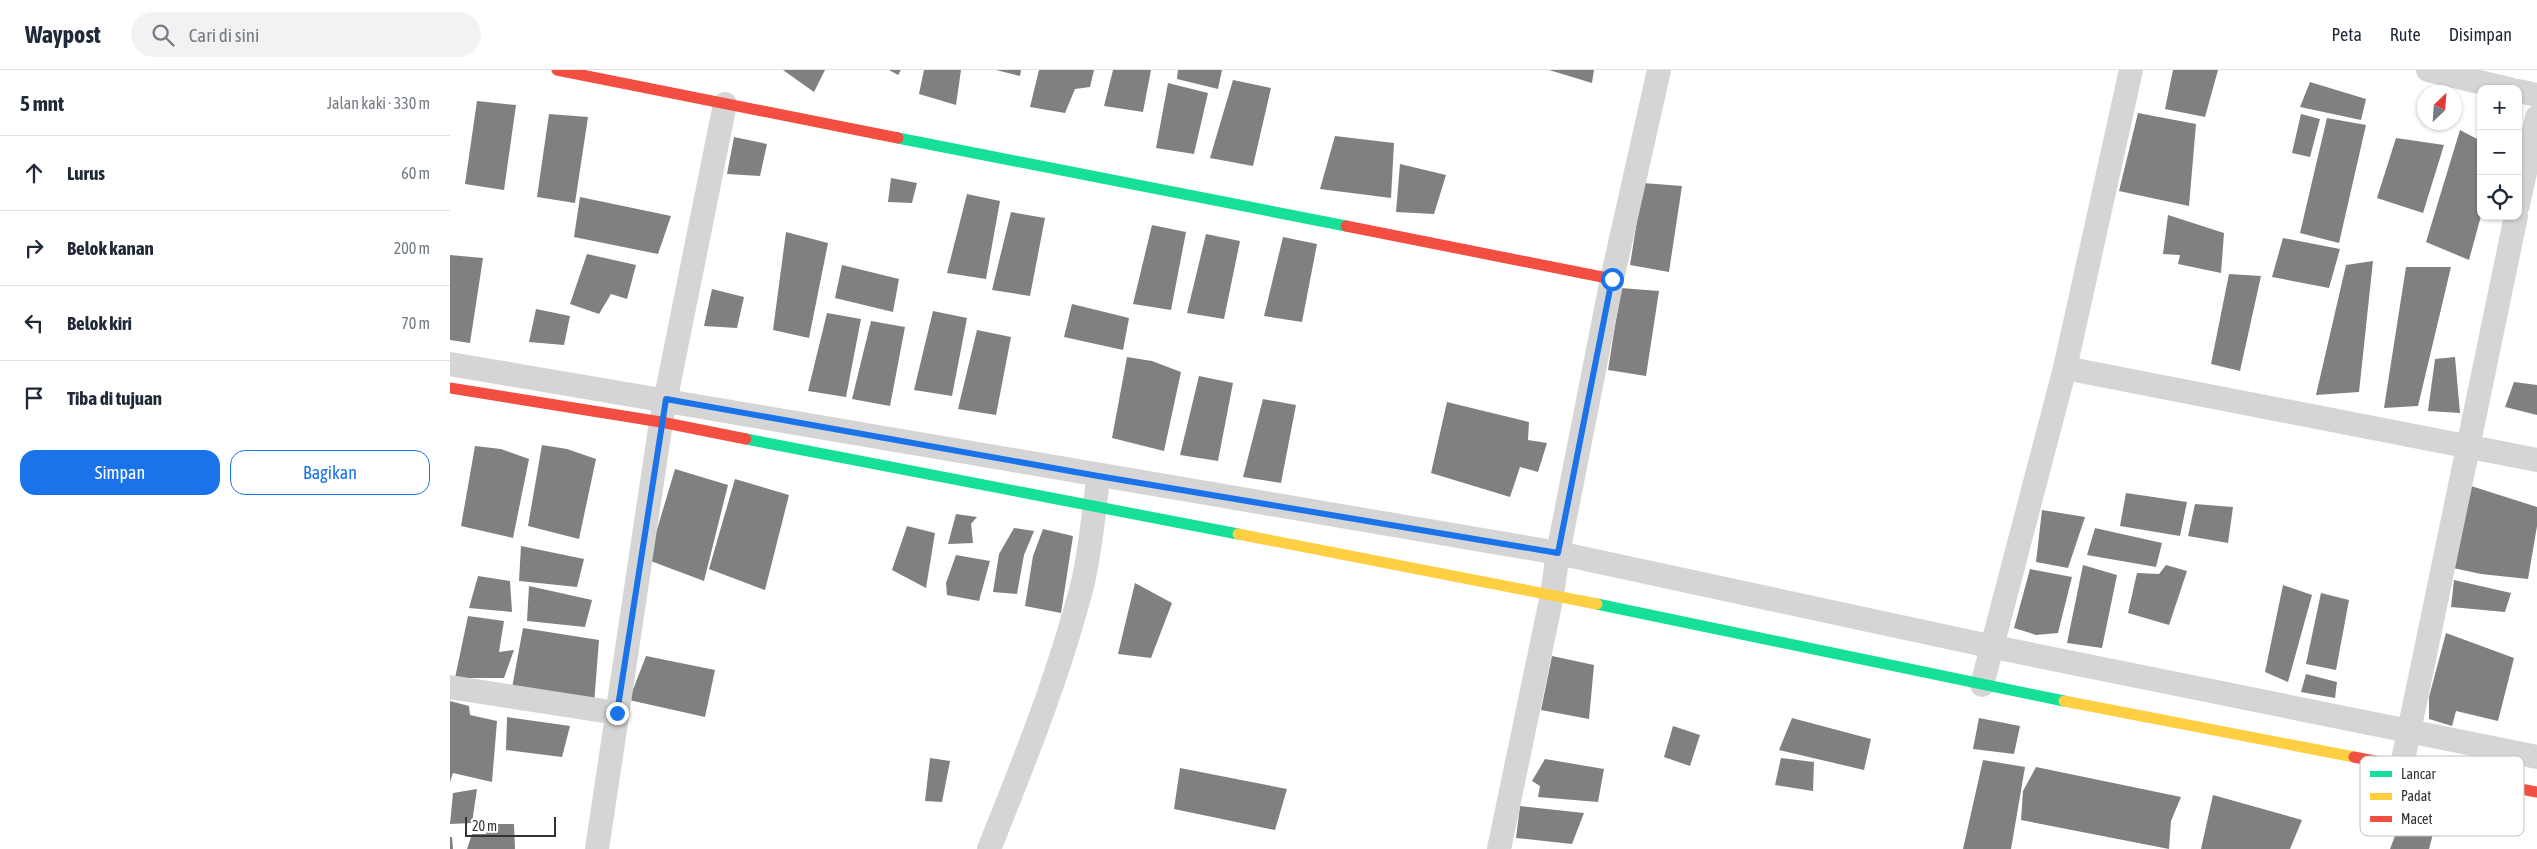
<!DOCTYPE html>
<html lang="id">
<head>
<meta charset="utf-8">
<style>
  :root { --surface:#fff; --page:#f2f2f3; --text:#1f2937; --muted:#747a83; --line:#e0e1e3; --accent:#1a73e8 }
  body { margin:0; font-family:"Asap Condensed",sans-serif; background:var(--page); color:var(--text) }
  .controls { position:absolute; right:15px; top:15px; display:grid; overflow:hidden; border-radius:10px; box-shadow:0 1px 4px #0004 }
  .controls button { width:45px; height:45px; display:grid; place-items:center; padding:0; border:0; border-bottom:1px solid var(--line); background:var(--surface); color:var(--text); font:25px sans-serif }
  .compass { position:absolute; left:1967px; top:15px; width:45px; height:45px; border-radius:50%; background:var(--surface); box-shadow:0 1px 4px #0004; rotate:25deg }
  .scale { position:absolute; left:15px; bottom:12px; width:91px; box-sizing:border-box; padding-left:5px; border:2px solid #313131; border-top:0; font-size:14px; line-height:18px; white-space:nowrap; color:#313131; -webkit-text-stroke:4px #fff; paint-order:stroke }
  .stop { position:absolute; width:15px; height:15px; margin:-11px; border:4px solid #1a73e8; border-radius:50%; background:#fff }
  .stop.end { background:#1a73e8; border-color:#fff; box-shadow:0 1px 5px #0008 }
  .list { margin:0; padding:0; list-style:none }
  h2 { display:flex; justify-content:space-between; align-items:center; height:65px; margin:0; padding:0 20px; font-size:21px }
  h2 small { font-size:16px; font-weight:400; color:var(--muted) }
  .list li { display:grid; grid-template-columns:32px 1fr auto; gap:15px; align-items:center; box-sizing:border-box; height:75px; padding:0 20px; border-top:1px solid var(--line) }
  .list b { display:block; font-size:19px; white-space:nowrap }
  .list em { font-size:16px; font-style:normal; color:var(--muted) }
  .actions { display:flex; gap:10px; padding:15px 20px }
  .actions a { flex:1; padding:11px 0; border:1px solid var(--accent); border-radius:15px; text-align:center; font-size:18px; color:var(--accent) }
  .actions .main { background:var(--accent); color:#fff }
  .icon { flex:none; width:28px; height:28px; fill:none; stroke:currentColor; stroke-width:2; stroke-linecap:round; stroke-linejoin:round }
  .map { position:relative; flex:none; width:2087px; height:779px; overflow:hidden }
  header { display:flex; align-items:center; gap:30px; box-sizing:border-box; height:70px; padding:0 25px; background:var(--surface); border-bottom:1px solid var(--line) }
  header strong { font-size:24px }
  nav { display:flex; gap:28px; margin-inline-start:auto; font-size:18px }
  .search { width:350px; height:45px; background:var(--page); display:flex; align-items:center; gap:12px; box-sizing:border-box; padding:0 18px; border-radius:28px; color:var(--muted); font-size:19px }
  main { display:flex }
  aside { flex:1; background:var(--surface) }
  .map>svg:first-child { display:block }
  .building { fill:#808080 }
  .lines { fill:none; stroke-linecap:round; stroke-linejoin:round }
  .street { stroke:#d5d5d5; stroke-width:24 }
  .fast { stroke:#16e098; stroke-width:11 }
  .slow { stroke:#ffcf43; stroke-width:11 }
  .jam { stroke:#f24e42; stroke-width:11 }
  .route { stroke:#1a73e8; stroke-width:6 }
  .key { fill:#fff; stroke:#c1c1c1; stroke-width:1 }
  .key-label { font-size:14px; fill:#313131 }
</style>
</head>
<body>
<header>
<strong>Waypost</strong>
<div class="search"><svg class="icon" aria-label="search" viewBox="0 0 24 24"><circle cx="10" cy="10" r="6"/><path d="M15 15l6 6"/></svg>Cari di sini</div>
<nav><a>Peta</a><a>Rute</a><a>Disimpan</a></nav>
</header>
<main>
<aside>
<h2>5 mnt<small>Jalan kaki · 330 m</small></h2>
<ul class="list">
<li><svg class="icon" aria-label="ahead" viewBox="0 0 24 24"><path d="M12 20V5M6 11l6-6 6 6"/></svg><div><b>Lurus</b></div><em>60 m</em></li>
<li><svg class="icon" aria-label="right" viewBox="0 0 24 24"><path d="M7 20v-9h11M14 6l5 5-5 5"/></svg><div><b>Belok kanan</b></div><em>200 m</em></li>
<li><svg class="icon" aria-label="left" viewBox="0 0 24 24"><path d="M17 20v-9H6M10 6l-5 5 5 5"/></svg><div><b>Belok kiri</b></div><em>70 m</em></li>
<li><svg class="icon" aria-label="arrive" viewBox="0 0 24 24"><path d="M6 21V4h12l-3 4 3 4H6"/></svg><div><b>Tiba di tujuan</b></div></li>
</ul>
<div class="actions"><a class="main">Simpan</a><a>Bagikan</a></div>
</aside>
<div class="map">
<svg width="2087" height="779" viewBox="0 0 2087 779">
  <rect width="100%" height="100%" fill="#fff"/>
  <g class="building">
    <polygon points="333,0 375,0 364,22"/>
    <polygon points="439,0 451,0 448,5"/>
    <polygon points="474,0 511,0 506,35 469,24"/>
    <polygon points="546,0 571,0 570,6"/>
    <polygon points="589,0 644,0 640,17 625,19 615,43 580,37"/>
    <polygon points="663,0 701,0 693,42 654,36"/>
    <polygon points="728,0 772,0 768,19 727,9"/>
    <polygon points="1099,0 1144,0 1142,13"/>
    <polygon points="1723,0 1768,0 1755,47 1715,39"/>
    <polygon points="783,10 821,18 803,96 760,88"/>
    <polygon points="1860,12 1916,29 1911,50 1850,37"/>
    <polygon points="718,13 758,23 744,84 706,78"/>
    <polygon points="27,31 66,35 54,120 15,114"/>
    <polygon points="1688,43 1746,54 1739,136 1669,121"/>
    <polygon points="99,44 138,47 125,133 87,127"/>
    <polygon points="1851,44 1870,49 1860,87 1842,83"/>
    <polygon points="1877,48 1916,55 1889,173 1850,163"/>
    <polygon points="2010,60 2031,71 2031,146 2019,190 1976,172"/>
    <polygon points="885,66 944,73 941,128 870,119"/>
    <polygon points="284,67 317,74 310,106 277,104"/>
    <polygon points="1946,68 1994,75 1973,143 1927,128"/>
    <polygon points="950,94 996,105 984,144 946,142"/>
    <polygon points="441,108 467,113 462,133 438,132"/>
    <polygon points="1193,113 1232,116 1219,202 1180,195"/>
    <polygon points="517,124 550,131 536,209 497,203"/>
    <polygon points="130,127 221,146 208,184 124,167"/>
    <polygon points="561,142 595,148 580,226 542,220"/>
    <polygon points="1718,145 1774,163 1771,203 1728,194 1730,185 1713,184"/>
    <polygon points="702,155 736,162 721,240 683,234"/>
    <polygon points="336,162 378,173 359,268 323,260"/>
    <polygon points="756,164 790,171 774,249 737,243"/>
    <polygon points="833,167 867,174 852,252 814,246"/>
    <polygon points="1833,168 1890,179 1879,218 1822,207"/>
    <polygon points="137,184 186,195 177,229 161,224 149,244 120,234"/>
    <polygon points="0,185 33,188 20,273 0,270"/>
    <polygon points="1923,191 1909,322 1866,325 1896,195"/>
    <polygon points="392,195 449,209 443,242 385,228"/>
    <polygon points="1956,197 2001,197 1968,336 1934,338"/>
    <polygon points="1779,204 1811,206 1790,301 1761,294"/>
    <polygon points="1171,218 1209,221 1196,306 1158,300"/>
    <polygon points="262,219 294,227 287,258 254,256"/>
    <polygon points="622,234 679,248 673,280 614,267"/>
    <polygon points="86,239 120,246 114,275 79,272"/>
    <polygon points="483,241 517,248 502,326 464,320"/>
    <polygon points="377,243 411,249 396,327 358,321"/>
    <polygon points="421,251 455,257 440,336 402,329"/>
    <polygon points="527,260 561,267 546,345 508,339"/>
    <polygon points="677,287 702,291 731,302 714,381 662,368"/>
    <polygon points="2005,287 2010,343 1978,341 1985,289"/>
    <polygon points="749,306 783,313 768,391 730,385"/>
    <polygon points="2064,312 2087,315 2087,345 2055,337"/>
    <polygon points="813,329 846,335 831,413 793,407"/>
    <polygon points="997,332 1079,352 1078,370 1097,373 1088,402 1070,397 1060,427 981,403"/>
    <polygon points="92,375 117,379 146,389 129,469 78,456"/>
    <polygon points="25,376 51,379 79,389 63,468 11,456"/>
    <polygon points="225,399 278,415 254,511 198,490"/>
    <polygon points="285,409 339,425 315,520 259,499"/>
    <polygon points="2018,415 2087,437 2087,456 2078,509 2031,504 2003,498"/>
    <polygon points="1676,423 1737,432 1730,466 1670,456"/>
    <polygon points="1745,434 1783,437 1778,473 1738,466"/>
    <polygon points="1592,440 1635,447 1618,498 1586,492"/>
    <polygon points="506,444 527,447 521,454 523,473 498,474"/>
    <polygon points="457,456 485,463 476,518 442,500"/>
    <polygon points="564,458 584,461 574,485 567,524 543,522 549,484"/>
    <polygon points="1645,458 1712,473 1706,497 1637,485"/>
    <polygon points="593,459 623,466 611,543 575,536 583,486"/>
    <polygon points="71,476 134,489 127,517 69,511"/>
    <polygon points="506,485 540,491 529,531 497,525 496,513"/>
    <polygon points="1633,495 1667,505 1652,578 1617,573"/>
    <polygon points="1716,495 1737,501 1719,555 1678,543 1687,503 1709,504"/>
    <polygon points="1580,499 1622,507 1608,563 1586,565 1564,558"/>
    <polygon points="28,506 60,511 62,542 19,538"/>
    <polygon points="2004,510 2061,523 2055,542 2001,537"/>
    <polygon points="685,513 722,533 701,588 668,584"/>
    <polygon points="1833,515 1862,525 1838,612 1815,602"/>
    <polygon points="79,516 142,530 135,557 77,551"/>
    <polygon points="1871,523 1899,530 1886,600 1856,594"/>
    <polygon points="18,546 54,551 49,582 64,580 54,608 5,608"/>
    <polygon points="73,558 149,570 144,634 62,618"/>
    <polygon points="1996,563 2064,588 2048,651 2006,641 2002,656 1979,649 1979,627"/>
    <polygon points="196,586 265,600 255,647 179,630"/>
    <polygon points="1102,586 1144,595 1139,649 1091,640"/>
    <polygon points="1856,604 1887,612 1885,628 1851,622"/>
    <polygon points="0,631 19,636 20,645 47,651 42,712 3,703 0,712"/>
    <polygon points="57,647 120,656 112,687 56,680"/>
    <polygon points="1342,648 1421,669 1414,700 1329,680"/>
    <polygon points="1529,648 1570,656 1564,684 1523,679"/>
    <polygon points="1223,656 1250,665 1240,696 1214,687"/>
    <polygon points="480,688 500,691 492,732 475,731"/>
    <polygon points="1331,688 1364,692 1363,721 1325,715"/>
    <polygon points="1095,689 1154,699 1148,732 1088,727 1090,716 1082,711"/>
    <polygon points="1533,690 1575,697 1561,779 1513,779"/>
    <polygon points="1586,697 1731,727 1721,751 1719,779 1571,750 1573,721"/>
    <polygon points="730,698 837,719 825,760 724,739"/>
    <polygon points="27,719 22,753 0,754 3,723"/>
    <polygon points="1763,725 1852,750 1840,779 1751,779"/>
    <polygon points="1070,736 1134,743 1122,774 1066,768"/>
    <polygon points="1955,739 1988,745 1979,779 1940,779"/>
    <polygon points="38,754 64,754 65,779 17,779 22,764 36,764"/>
    <polygon points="0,767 2,767 3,779 0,779"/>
  </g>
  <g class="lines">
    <g class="street">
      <polyline points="1978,0 2059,19"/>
      <polyline points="2068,21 2087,25"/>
      <polyline points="2068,135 2087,47"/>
      <polyline points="0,294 1108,483 1544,577 2087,687"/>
      <polyline points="1615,298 2087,390"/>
      <polyline points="1532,615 1615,298 1681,0"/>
      <polyline points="0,617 167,643"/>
      <polyline points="1952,695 2066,146"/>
      <polyline points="147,779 211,352 275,34"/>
      <path d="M539,779c35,-87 71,-176 94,-267 7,-30 10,-63 14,-94"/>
      <polyline points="1049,779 1102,525 1108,483 1162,209 1209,0"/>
    </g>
    <g class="fast">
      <polyline points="448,68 896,156"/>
      <polyline points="296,369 788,464"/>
      <polyline points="1147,534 1614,631"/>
    </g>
    <g class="slow">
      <polyline points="788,464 1147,534"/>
      <polyline points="1614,631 1904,687"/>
    </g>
    <g class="jam">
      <polyline points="107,0 448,68"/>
      <polyline points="896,156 1162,209"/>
      <polyline points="0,318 211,352 296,369"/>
      <polyline points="1904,687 2087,722"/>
    </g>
  </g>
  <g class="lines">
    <polyline class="route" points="167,643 216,329 648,406 1108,483 1162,209"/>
  </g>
  <rect x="1910" y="686" width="164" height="80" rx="8" class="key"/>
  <rect x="1920" y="701" width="22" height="6" fill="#16e098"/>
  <rect x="1920" y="723" width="22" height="7" fill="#ffcf43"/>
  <rect x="1920" y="746" width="22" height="6" fill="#f24e42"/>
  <g class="key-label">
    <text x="1951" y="709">Lancar</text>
    <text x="1951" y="731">Padat</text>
    <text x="1951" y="754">Macet</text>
  </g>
</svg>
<div class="controls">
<button>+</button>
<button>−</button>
<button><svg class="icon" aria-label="locate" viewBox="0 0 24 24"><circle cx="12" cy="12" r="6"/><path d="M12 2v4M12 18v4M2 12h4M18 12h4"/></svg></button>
</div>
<svg class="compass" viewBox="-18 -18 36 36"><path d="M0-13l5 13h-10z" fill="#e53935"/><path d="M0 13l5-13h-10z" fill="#747a83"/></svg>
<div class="scale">20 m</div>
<div class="stop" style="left:1162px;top:209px"></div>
<div class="stop end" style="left:167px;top:643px"></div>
</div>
</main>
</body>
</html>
